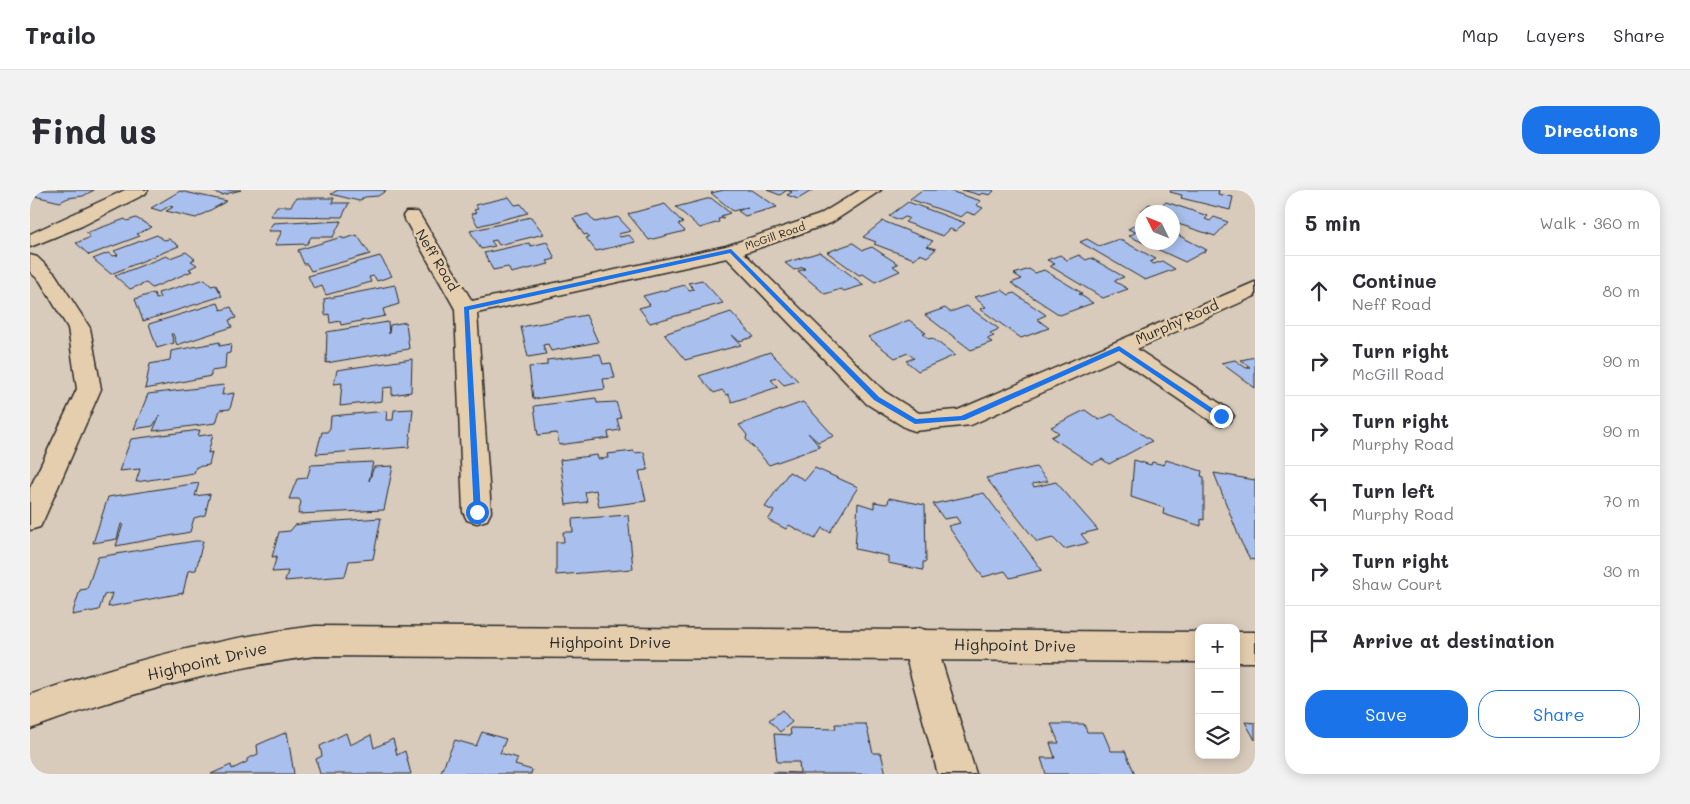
<!DOCTYPE html>
<html lang="en">
<head>
<meta charset="utf-8">
<style>
  :root { --surface:#fff; --page:#f2f2f3; --text:#2b2b33; --muted:#7c7c81; --line:#e1e1e2; --accent:#1a73e8 }
  body { margin:0; font-family:Mali,sans-serif; background:var(--page); color:var(--text) }
  .controls { position:absolute; right:15px; bottom:15px; display:grid; overflow:hidden; border-radius:10px; box-shadow:0 2px 12px #0003 }
  .controls button { width:45px; height:45px; display:grid; place-items:center; padding:0; border:0; border-bottom:1px solid var(--line); background:var(--surface); color:var(--text); font:25px sans-serif }
  .compass { position:absolute; left:1105px; top:15px; width:45px; height:45px; border-radius:50%; background:var(--surface); box-shadow:0 2px 12px #0003; rotate:313deg }
  .stop { position:absolute; width:15px; height:15px; margin:-11px; border:4px solid #1a73e8; border-radius:50%; background:#fff }
  .stop.end { background:#1a73e8; border-color:#fff; box-shadow:0 1px 5px #0008 }
  .list { margin:0; padding:0; list-style:none }
  h2 { display:flex; justify-content:space-between; align-items:center; height:65px; margin:0; padding:0 20px; font-size:21px }
  h2 small { font-size:16px; font-weight:400; color:var(--muted) }
  .list li { display:grid; grid-template-columns:32px 1fr auto; gap:15px; align-items:center; box-sizing:border-box; height:70px; padding:0 20px; border-top:1px solid var(--line) }
  .list b { display:block; font-size:19px; white-space:nowrap }
  .list p { margin:0; font-size:16px; white-space:nowrap; color:var(--muted) }
  .list em { font-size:16px; font-style:normal; color:var(--muted) }
  .actions { display:flex; gap:10px; padding:15px 20px }
  .actions a { flex:1; padding:11px 0; border:1px solid var(--accent); border-radius:20px; text-align:center; font-size:18px; color:var(--accent) }
  .actions .main { background:var(--accent); color:#fff }
  .icon { flex:none; width:28px; height:28px; fill:none; stroke:currentColor; stroke-width:2; stroke-linecap:round; stroke-linejoin:round }
  .map { position:relative; flex:none; width:1225px; height:584px; overflow:hidden; border-radius:20px }
  header { display:flex; align-items:center; gap:30px; box-sizing:border-box; height:70px; padding:0 25px; background:var(--surface); border-bottom:1px solid var(--line) }
  header strong { font-size:24px }
  nav { display:flex; gap:28px; margin-inline-start:auto; font-size:18px }
  .intro { display:flex; align-items:center; justify-content:space-between; box-sizing:border-box; height:120px; padding:0 30px }
  h1 { margin:0; font-size:35px }
  .button { padding:12px 22px; border-radius:20px; background:var(--accent); color:#fff; font-size:18px; font-weight:700 }
  main { display:flex; gap:30px; padding:0 30px }
  aside { flex:1; background:var(--surface); border-radius:20px; box-shadow:0 2px 12px #0003 }
  .map>svg:first-child { display:block }
  .building { fill:#a9c0ee; stroke:#2b2b2b }
  .lines { fill:none; stroke-linecap:round; stroke-linejoin:round }
  .street-casing { stroke:#2b2b2b; stroke-width:3 }
  .secondary-casing { stroke:#2b2b2b; stroke-width:3 }
  .street { fill:#e5ceae; fill-rule:evenodd }
  .secondary { fill:#e5ceae; fill-rule:evenodd }
  .route { fill:#1a73e8 }
  .labels { text-anchor:middle; stroke-width:5; stroke-linejoin:round; paint-order:stroke }
  .far-street-label { font-size:11px; fill:#2b2b2b; stroke:#e5ceae }
  .street-label { font-size:14px; fill:#2b2b2b; stroke:#e5ceae }
  .near-street-label { font-size:16px; fill:#2b2b2b; stroke:#e5ceae }
</style>
</head>
<body>
<header>
<strong>Trailo</strong>
<nav><a>Map</a><a>Layers</a><a>Share</a></nav>
</header>
<div class="intro"><h1>Find us</h1><a class="button">Directions</a></div>
<main>
<div class="map">
<svg width="1225" height="584" viewBox="0 0 1225 584">
  <rect width="100%" height="100%" fill="#d9cbbb"/>
  <filter id="ink" filterUnits="userSpaceOnUse"><feTurbulence type="fractalNoise" baseFrequency=".02" numOctaves="2"/><feDisplacementMap in="SourceGraphic" scale="10" xChannelSelector="R" yChannelSelector="G"/><feConvolveMatrix kernelMatrix="1 2 1 2 8 2 1 2 1" color-interpolation-filters="sRGB"/></filter>
  <g filter="url(#ink)">
    <g class="building">
      <polygon points="9,0 64,0 53,6 38,8 30,12 0,5"/>
      <polygon points="179,0 211,0 192,5"/>
      <polygon points="308,0 357,0 348,6 335,7 329,11 301,4"/>
      <polygon points="694,0 722,0 747,17 715,26 708,21 718,17 703,21 681,3"/>
      <polygon points="737,0 783,0 768,9 757,5 762,2 757,0 750,5"/>
      <polygon points="892,0 917,0 951,11 946,15 953,18 945,25 937,22 931,27 880,9"/>
      <polygon points="932,0 962,0 964,1 960,5 952,3 950,5"/>
      <polygon points="1141,0 1189,0 1188,4 1203,7 1200,20 1151,8 1152,5 1140,2"/>
      <polygon points="150,1 197,11 166,28 136,21 143,17 139,16 131,21 121,18"/>
      <polygon points="479,7 485,15 491,14 498,23 448,36 441,24 446,23 444,20 448,19 445,15"/>
      <polygon points="266,8 304,8 302,13 319,13 312,27 240,26 247,16 261,16"/>
      <polygon points="681,8 700,23 691,26 694,28 688,29 689,32 670,38 646,17"/>
      <polygon points="878,12 935,33 925,41 920,39 913,46 875,32 879,28 875,27 870,30 859,26"/>
      <polygon points="1136,12 1178,26 1175,29 1180,31 1184,27 1198,32 1185,46 1142,32 1142,22 1111,21 1119,14 1130,17"/>
      <polygon points="635,14 653,33 648,34 655,41 619,50 598,24"/>
      <polygon points="558,24 565,32 588,27 601,41 588,44 590,47 599,45 605,52 566,61 556,48 559,47 557,44 554,45 543,28"/>
      <polygon points="501,27 514,44 469,55 466,50 461,51 465,56 451,59 440,41"/>
      <polygon points="106,28 122,37 107,44 110,46 59,65 46,53 61,47 56,43 95,29 97,31"/>
      <polygon points="278,31 277,33 311,31 303,47 281,47 277,54 245,55 252,41 238,41 243,33"/>
      <polygon points="853,31 903,51 897,56 906,59 897,67 890,64 884,69 844,54 846,52 833,47"/>
      <polygon points="1109,33 1112,35 1112,52 1142,52 1142,42 1177,60 1155,72 1099,46 1106,42 1098,39"/>
      <polygon points="127,45 134,50 139,49 149,56 81,84 63,69 78,63 83,66 88,65 84,61"/>
      <polygon points="327,45 340,64 281,81 277,74 274,74 268,60 312,47 313,49"/>
      <polygon points="1057,49 1069,56 1089,49 1126,69 1120,72 1124,74 1132,71 1145,79 1115,90 1050,52"/>
      <polygon points="517,52 525,69 517,71 519,74 481,83 478,77 463,80 454,63 499,53 501,56"/>
      <polygon points="823,53 833,60 842,57 868,74 863,76 870,81 845,92 833,84 829,85 797,62"/>
      <polygon points="156,62 165,69 161,71 167,75 159,79 162,81 122,98 116,93 100,99 85,86 136,66 140,68"/>
      <polygon points="790,62 834,95 814,101 811,99 795,104 768,81 775,79 773,77 764,80 755,73"/>
      <polygon points="1030,65 1037,70 1049,65 1056,70 1061,68 1094,87 1084,91 1098,99 1073,108 1020,76 1025,74 1017,70"/>
      <polygon points="350,66 362,86 347,91 344,86 339,87 341,92 296,105 292,96 284,99 278,86"/>
      <polygon points="999,79 1005,83 1014,80 1052,103 1049,104 1063,113 1030,125 981,93 992,89 984,84"/>
      <polygon points="175,89 181,96 186,95 192,106 113,131 105,109 124,103 126,109 130,108 128,103"/>
      <polygon points="672,90 693,113 620,133 609,118 620,115 613,106 655,95 659,100 664,99 658,93"/>
      <polygon points="365,95 369,114 353,119 355,126 311,135 310,131 300,133 299,124 295,125 294,109"/>
      <polygon points="972,100 979,105 984,103 1016,125 1007,129 1019,138 991,148 950,119 956,117 944,107"/>
      <polygon points="188,113 191,120 201,117 206,128 199,130 202,137 147,155 143,144 141,144 144,153 127,158 119,134"/>
      <polygon points="937,116 969,139 960,143 964,146 957,149 962,152 941,160 895,125 915,118 920,122"/>
      <polygon points="701,122 724,147 709,151 702,145 711,155 655,170 634,144"/>
      <polygon points="556,125 568,152 521,161 518,154 513,155 516,164 498,167 491,137"/>
      <polygon points="879,130 896,143 893,144 899,149 902,148 925,165 888,181 876,171 884,168 878,163 865,168 838,147"/>
      <polygon points="358,132 359,144 360,135 376,132 379,159 296,173 297,142"/>
      <polygon points="190,152 189,156 201,154 200,163 196,164 195,179 181,181 181,186 115,199 120,174 140,170 141,161"/>
      <polygon points="740,162 768,191 754,195 747,188 741,190 748,197 702,212 698,204 696,205 692,200 684,203 669,186"/>
      <polygon points="570,164 573,174 581,173 585,188 573,189 575,199 503,209 499,177 517,175 517,170"/>
      <polygon points="1225,167 1225,198 1191,173 1205,170 1216,178 1220,177 1211,170"/>
      <polygon points="382,169 381,202 362,205 362,197 353,198 352,211 310,216 312,193 304,194 307,180"/>
      <polygon points="194,195 192,205 204,203 200,219 190,220 186,233 123,241 130,225 123,236 104,239 118,204"/>
      <polygon points="566,208 567,213 586,212 591,228 587,229 590,240 578,242 579,248 529,255 527,243 508,245 504,216"/>
      <polygon points="773,212 804,246 788,252 778,243 790,257 739,275 716,249 717,245 709,235"/>
      <polygon points="383,219 379,257 286,264 292,242 297,242 300,238 301,226 357,221 356,230 363,230 364,220"/>
      <polygon points="1055,220 1069,230 1082,224 1122,251 1079,274 1072,269 1062,274 1021,247 1029,243 1021,237"/>
      <polygon points="170,240 168,246 183,244 178,263 182,262 179,275 166,277 164,283 106,292 110,279 89,281 101,249"/>
      <polygon points="604,261 605,263 614,262 618,280 609,281 616,311 569,317 566,300 555,302 557,312 536,315 530,270 567,265 568,269 578,268 577,264"/>
      <polygon points="1104,270 1121,275 1122,272 1134,275 1136,270 1172,281 1171,286 1174,287 1174,330 1171,329 1171,336 1133,324 1134,318 1101,307"/>
      <polygon points="343,272 339,291 344,277 363,276 354,320 268,324 271,312 269,309 259,309 267,289 277,288 281,275"/>
      <polygon points="1006,277 1018,291 1002,294 1004,297 1026,292 1068,340 1051,344 1058,353 1034,359 1023,348 1007,352 956,288"/>
      <polygon points="785,278 828,297 800,342 792,338 785,349 759,335 756,339 738,330 744,321 735,317 759,282 775,290"/>
      <polygon points="1184,283 1225,290 1225,370 1220,369 1211,352"/>
      <polygon points="169,293 165,306 180,304 175,325 164,328 160,342 86,356 93,334 91,334 87,349 63,353 78,307"/>
      <polygon points="954,303 1012,380 980,388 975,381 953,387 918,336 930,333 926,327 914,329 903,314"/>
      <polygon points="859,308 895,315 896,372 893,372 893,380 858,373 858,366 825,359 828,313 844,318 844,312 856,314 858,313"/>
      <polygon points="598,325 603,379 526,385 526,352 534,352 533,342 543,342 542,329"/>
      <polygon points="351,328 343,369 319,371 315,386 255,391 258,381 242,382 247,366 242,367 249,342 260,341 265,335 278,333"/>
      <polygon points="165,351 173,351 166,380 158,381 153,403 78,417 82,403 74,405 69,420 42,425 50,400 57,399 68,367"/>
      <polygon points="752,520 762,532 750,542 739,530"/>
      <polygon points="1215,532 1225,533 1225,550"/>
      <polygon points="805,534 836,534 843,563 851,563 856,584 744,584 743,582 770,583 769,572 747,572 744,544 761,545 760,538 806,539"/>
      <polygon points="1021,534 1054,534 1057,542 1073,542 1081,561 1095,561 1105,584 1016,584 1011,568 1025,568 1020,553 1029,553"/>
      <polygon points="257,542 264,584 181,584 201,575 202,579 217,572 217,569 228,564 227,555"/>
      <polygon points="452,542 476,549 470,563 488,568 485,575 502,580 501,584 410,584 425,550 446,556"/>
      <polygon points="316,543 320,555 341,545 344,558 363,549 367,565 375,561 381,584 290,584 286,569 292,566 290,556"/>
    </g>
    <g class="lines">
      <g class="street-casing">
        <g id="street">
          <polygon points="95,0 118,0 115,4 52,36 0,57 0,44"/>
          <polygon points="830,0 851,0 801,33 714,63 855,202 889,223 928,220 1225,92 1225,106 1107,159 1200,220 1204,226 1200,232 1191,235 1182,232 1088,168 941,235 885,241 876,238 837,214 697,68 447,123 461,322 457,330 447,333 437,330 433,322 425,119 373,26 376,22 388,22 442,111 696,56 789,25"/>
          <polygon points="0,65 7,67 25,84 60,138 71,199 14,329 10,337 0,340 0,298 47,199 38,138 10,91 0,82"/>
          <polygon points="889,438 901,442 906,453 946,584 908,584 872,453 877,442"/>
        </g>
      </g>
      <g class="secondary-casing">
        <g id="secondary">
          <path d="M285,436l884,6v30l-884,-6c-99,13 -192,39 -285,73v-34c93,-33 187,-57 285,-69z"/>
          <rect x="1206" y="442" width="19" height="30"/>
        </g>
      </g>
      <use href="#street" class="street"/>
      <use href="#secondary" class="secondary"/>
    </g>
  </g>
  <polygon class="route" points="701,59 849,207 886,229 931,226 1089,156 1194,226 1188,228 1089,161 935,230 885,234 844,210 700,63 439,120 451,322 447,326 444,325 434,117"/>
  <g class="labels">
    <g class="far-street-label">
      <text transform="translate(745 46) rotate(-19)" y="4">McGill Road</text>
    </g>
    <g class="street-label">
      <text transform="translate(407 70) rotate(59)" y="5">Neff Road</text>
      <text transform="translate(1147 132) rotate(-24)" y="5">Murphy Road</text>
    </g>
    <g class="near-street-label">
      <text x="580" y="458">Highpoint Drive</text>
      <text transform="translate(985 455) rotate(1)" y="6">Highpoint Drive</text>
      <text transform="translate(177 471) rotate(-13)" y="6">Highpoint Drive</text>
    </g>
  </g>
</svg>
<div class="controls">
<button>+</button>
<button>−</button>
<button><svg class="icon" aria-label="layers" viewBox="0 0 24 24"><path d="M12 4l9 5-9 5-9-5zM3 14l9 5 9-5"/></svg></button>
</div>
<svg class="compass" viewBox="-18 -18 36 36"><path d="M0-13l5 13h-10z" fill="#e53935"/><path d="M0 13l5-13h-10z" fill="#7c7c81"/></svg>
<div class="stop" style="left:447px;top:322px"></div>
<div class="stop end" style="left:1191px;top:226px"></div>
</div>
<aside>
<h2>5 min<small>Walk · 360 m</small></h2>
<ul class="list">
<li><svg class="icon" aria-label="ahead" viewBox="0 0 24 24"><path d="M12 20V5M6 11l6-6 6 6"/></svg><div><b>Continue</b><p>Neff Road</p></div><em>80 m</em></li>
<li><svg class="icon" aria-label="right" viewBox="0 0 24 24"><path d="M7 20v-9h11M14 6l5 5-5 5"/></svg><div><b>Turn right</b><p>McGill Road</p></div><em>90 m</em></li>
<li><svg class="icon" aria-label="right" viewBox="0 0 24 24"><path d="M7 20v-9h11M14 6l5 5-5 5"/></svg><div><b>Turn right</b><p>Murphy Road</p></div><em>90 m</em></li>
<li><svg class="icon" aria-label="left" viewBox="0 0 24 24"><path d="M17 20v-9H6M10 6l-5 5 5 5"/></svg><div><b>Turn left</b><p>Murphy Road</p></div><em>70 m</em></li>
<li><svg class="icon" aria-label="right" viewBox="0 0 24 24"><path d="M7 20v-9h11M14 6l5 5-5 5"/></svg><div><b>Turn right</b><p>Shaw Court</p></div><em>30 m</em></li>
<li><svg class="icon" aria-label="arrive" viewBox="0 0 24 24"><path d="M6 21V4h12l-3 4 3 4H6"/></svg><div><b>Arrive at destination</b></div></li>
</ul>
<div class="actions"><a class="main">Save</a><a>Share</a></div>
</aside>
</main>
</body>
</html>
